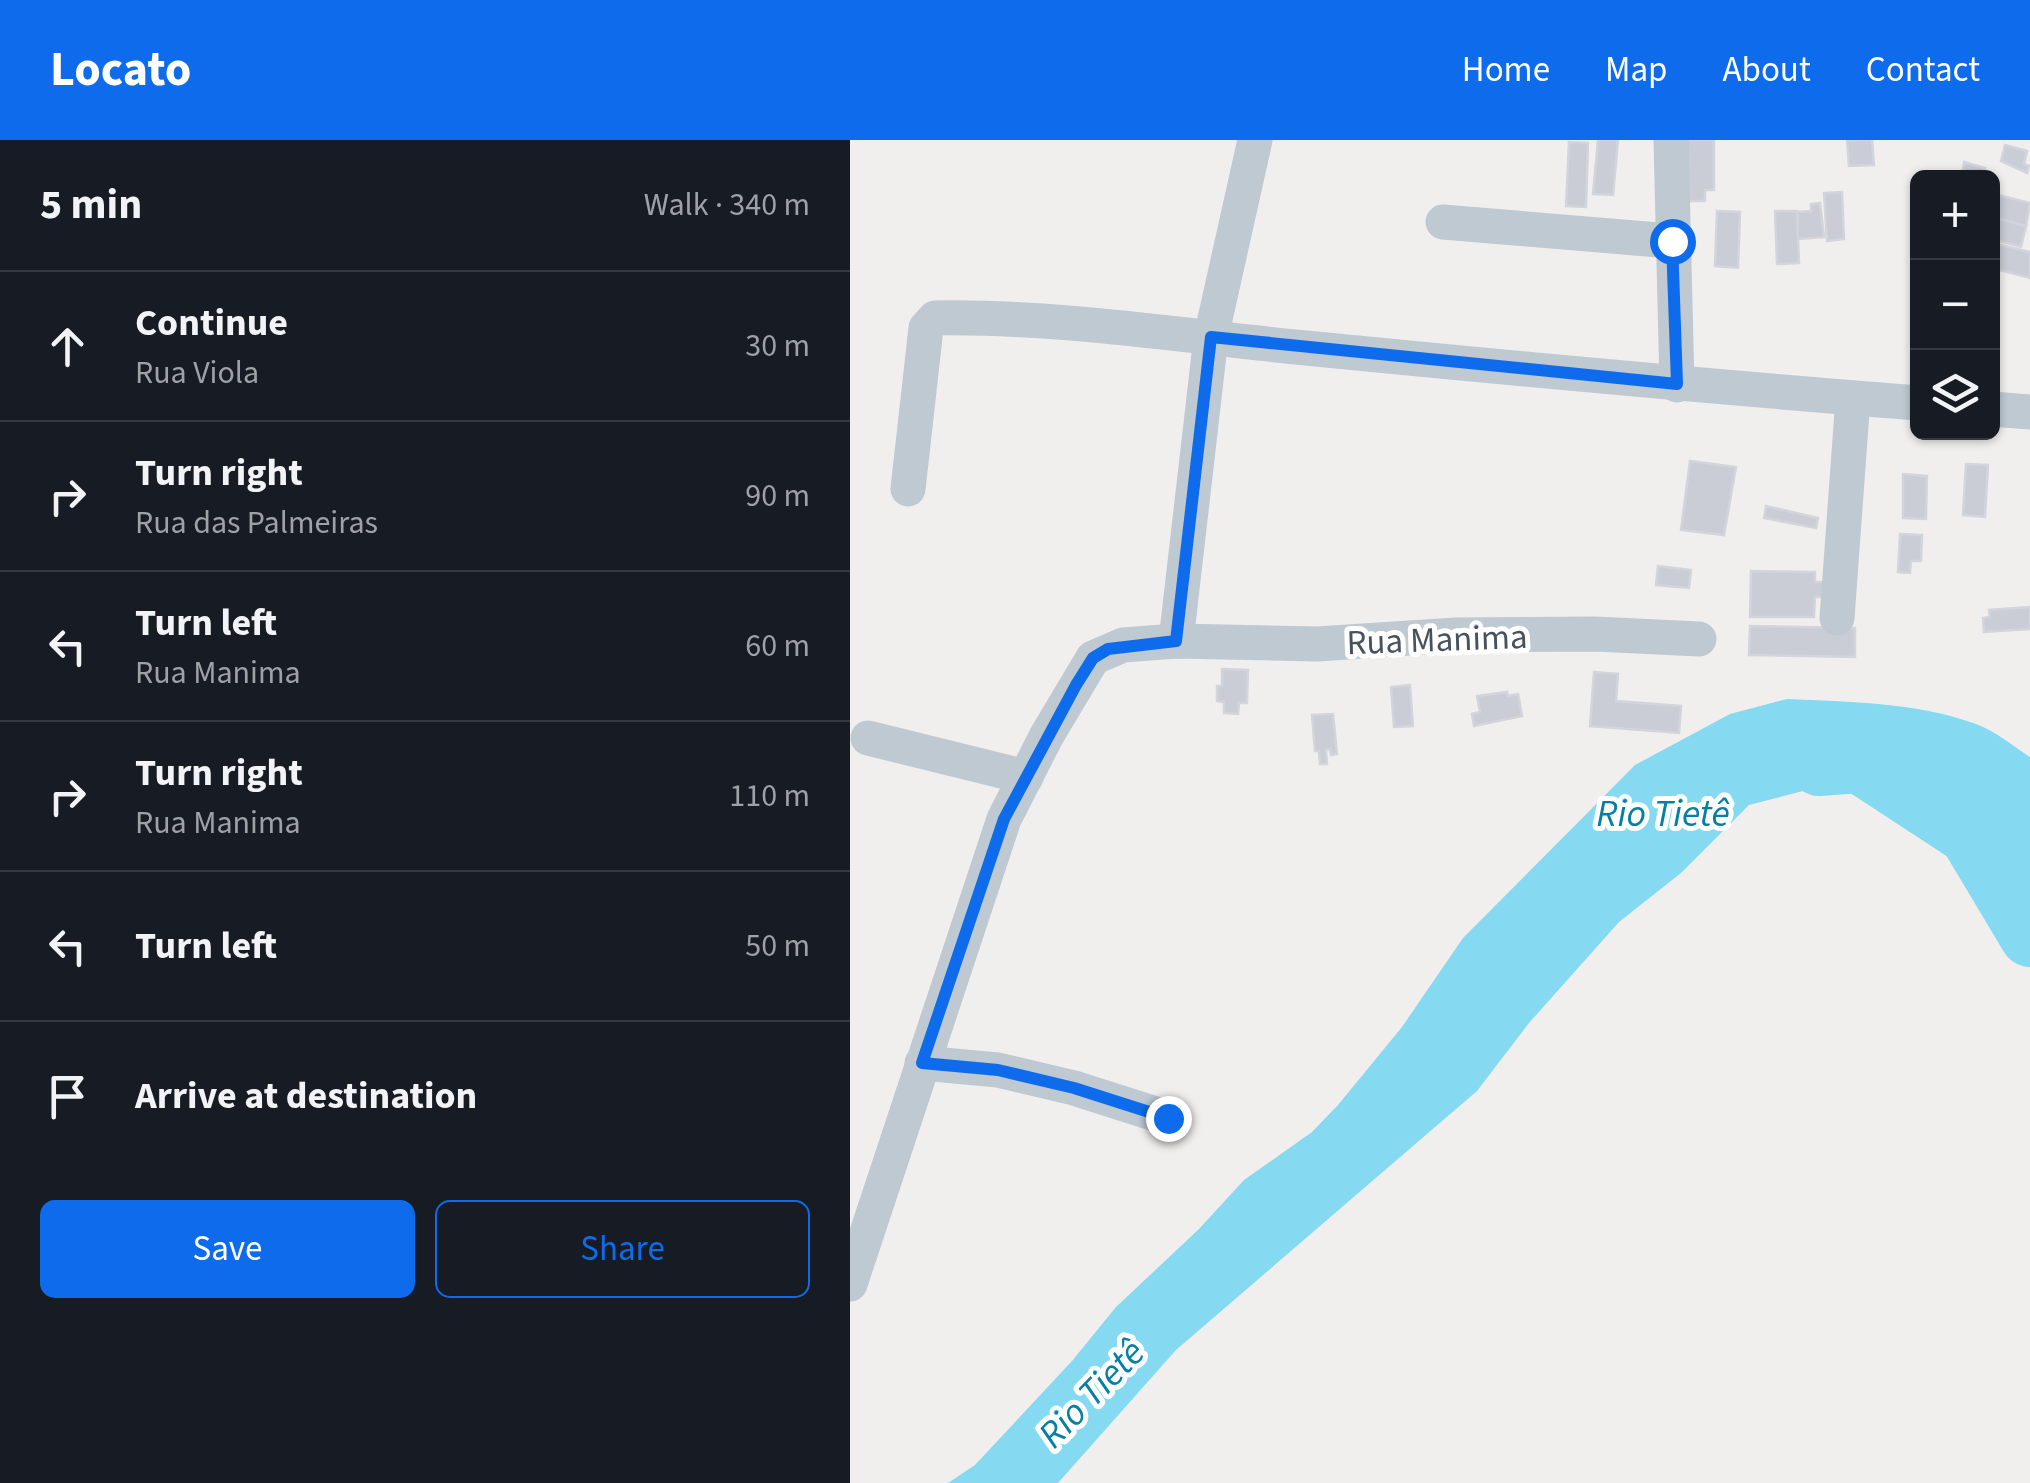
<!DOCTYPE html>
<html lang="en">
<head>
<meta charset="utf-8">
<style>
  :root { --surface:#171b24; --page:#242831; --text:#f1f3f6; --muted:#9ea1a6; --line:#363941; --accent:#0e6cec }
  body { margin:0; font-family:"Source Sans 3",sans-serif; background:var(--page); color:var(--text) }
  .controls { position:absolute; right:30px; top:30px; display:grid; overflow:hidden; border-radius:15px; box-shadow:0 2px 8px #0004 }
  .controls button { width:90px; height:90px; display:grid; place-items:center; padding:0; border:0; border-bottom:2px solid var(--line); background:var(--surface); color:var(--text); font:50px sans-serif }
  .stop { position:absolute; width:30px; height:30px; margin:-22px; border:8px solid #0e6cec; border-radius:50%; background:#fff }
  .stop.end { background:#0e6cec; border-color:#fff; box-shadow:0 2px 10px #0008 }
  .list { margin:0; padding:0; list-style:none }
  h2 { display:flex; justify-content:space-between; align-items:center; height:130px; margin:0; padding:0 40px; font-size:42px }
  h2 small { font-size:32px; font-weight:400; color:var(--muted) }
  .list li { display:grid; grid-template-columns:65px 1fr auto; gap:30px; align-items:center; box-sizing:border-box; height:150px; padding:0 40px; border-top:2px solid var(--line) }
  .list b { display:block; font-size:38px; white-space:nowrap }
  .list p { margin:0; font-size:32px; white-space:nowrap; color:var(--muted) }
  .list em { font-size:32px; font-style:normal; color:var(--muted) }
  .actions { display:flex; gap:20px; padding:30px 40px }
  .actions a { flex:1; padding:22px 0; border:2px solid var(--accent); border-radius:15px; text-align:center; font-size:35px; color:var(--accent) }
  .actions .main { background:var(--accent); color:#fff }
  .icon { flex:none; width:55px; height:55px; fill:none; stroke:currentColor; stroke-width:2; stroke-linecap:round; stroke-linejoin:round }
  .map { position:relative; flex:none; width:1180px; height:1343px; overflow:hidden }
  header { display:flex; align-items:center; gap:60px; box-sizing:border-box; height:140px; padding:0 50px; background:var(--accent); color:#fff }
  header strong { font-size:48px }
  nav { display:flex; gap:55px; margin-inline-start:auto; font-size:35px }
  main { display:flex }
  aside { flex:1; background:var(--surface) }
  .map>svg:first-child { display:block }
  .water { fill:#85d9f1 }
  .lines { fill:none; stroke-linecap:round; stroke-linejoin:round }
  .river { stroke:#85d9f1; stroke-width:60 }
  .building { fill:#cacdd5; stroke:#d2d5db; stroke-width:2.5 }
  .minor { stroke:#bec9d2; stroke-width:35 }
  .route { stroke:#0e6cec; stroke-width:12 }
  .labels { text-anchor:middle; stroke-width:10; stroke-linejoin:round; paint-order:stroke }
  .street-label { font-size:35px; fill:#46525d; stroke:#fff }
  .water-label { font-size:38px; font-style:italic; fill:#0580a2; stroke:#fff }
</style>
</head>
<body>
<header>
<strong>Locato</strong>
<nav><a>Home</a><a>Map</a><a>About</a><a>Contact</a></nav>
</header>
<main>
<aside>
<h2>5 min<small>Walk · 340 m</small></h2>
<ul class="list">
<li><svg class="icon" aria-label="ahead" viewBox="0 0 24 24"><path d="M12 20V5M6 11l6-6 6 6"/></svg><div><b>Continue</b><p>Rua Viola</p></div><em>30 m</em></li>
<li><svg class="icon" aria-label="right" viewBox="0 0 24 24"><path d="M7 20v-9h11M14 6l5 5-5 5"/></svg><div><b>Turn right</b><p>Rua das Palmeiras</p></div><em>90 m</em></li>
<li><svg class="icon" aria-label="left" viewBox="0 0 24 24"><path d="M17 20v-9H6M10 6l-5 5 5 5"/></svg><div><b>Turn left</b><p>Rua Manima</p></div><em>60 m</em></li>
<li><svg class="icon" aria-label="right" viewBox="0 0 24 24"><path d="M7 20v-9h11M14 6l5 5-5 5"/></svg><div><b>Turn right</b><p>Rua Manima</p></div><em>110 m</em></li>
<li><svg class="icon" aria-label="left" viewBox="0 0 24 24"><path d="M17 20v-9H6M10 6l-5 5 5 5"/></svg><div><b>Turn left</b></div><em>50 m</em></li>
<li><svg class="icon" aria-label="arrive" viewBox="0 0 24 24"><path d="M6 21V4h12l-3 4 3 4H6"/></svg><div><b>Arrive at destination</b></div></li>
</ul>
<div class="actions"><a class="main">Save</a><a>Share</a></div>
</aside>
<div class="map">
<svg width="1180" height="1343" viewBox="0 0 1180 1343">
  <rect width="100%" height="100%" fill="#f1efee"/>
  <path class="water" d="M937,559c63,3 129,3 189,25 19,7 37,22 54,33v175l-67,-115 -56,-33 -100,6 -58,15 -68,68 -62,49 -90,101 -52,68 -301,259 -118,133h-110l27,-18 97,-104 44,-54 83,-78 45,-49 68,-48 26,-27 64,-78 61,-89 172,-173 95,-51z"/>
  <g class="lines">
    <polyline class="river" points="969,626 1009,623 1119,695 1180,797"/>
  </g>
  <g class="building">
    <polygon points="748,0 768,0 763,55 743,54"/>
    <polygon points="836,0 864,0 864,50 855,50 855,61 836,61"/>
    <polygon points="997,0 1022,0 1024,25 999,26"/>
    <polygon points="719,2 738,3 736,67 716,66"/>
    <polygon points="1155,5 1177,11 1174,24 1179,26 1177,33 1151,21"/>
    <polygon points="1114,22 1135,28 1132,37 1136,38 1112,38"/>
    <polygon points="992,52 994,99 977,101 974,53"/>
    <polygon points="1148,55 1180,63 1176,86 1142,77"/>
    <polygon points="970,63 974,97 948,99 947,72 961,71 961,64"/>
    <polygon points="867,71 890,72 888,128 865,126"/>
    <polygon points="925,71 947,71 949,123 927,124"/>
    <polygon points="1142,77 1176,86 1171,107 1142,99"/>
    <polygon points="1142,103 1180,112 1180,138 1142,128"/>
    <polygon points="840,321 886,327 874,395 831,390"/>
    <polygon points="1116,324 1138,325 1135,377 1113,375"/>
    <polygon points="1053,334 1077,336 1076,379 1053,378"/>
    <polygon points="916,366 968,378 966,388 914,378"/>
    <polygon points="1050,394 1072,395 1071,421 1061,421 1060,433 1048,432"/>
    <polygon points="808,426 841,430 839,448 806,445"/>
    <polygon points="901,431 965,432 965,442 974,442 975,457 965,457 964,477 900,477"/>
    <polygon points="1180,467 1180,489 1134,492 1133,478 1140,477 1139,470"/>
    <polygon points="900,486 1005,488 1005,517 899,515"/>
    <polygon points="372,529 398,530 397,563 389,563 388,574 374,573 374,562 367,561 367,546 372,546"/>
    <polygon points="744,532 768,534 766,561 831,566 829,593 740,586"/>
    <polygon points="560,545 563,586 544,587 541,547"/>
    <polygon points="657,552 658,556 668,554 672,576 624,586 622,574 630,572 627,556"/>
    <polygon points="483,574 487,614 481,615 480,609 476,610 477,624 470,624 469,611 465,611 462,575"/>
  </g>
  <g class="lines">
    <g class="minor">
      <polyline points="821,0 827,245"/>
      <polyline points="593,82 821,101"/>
      <polyline points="1142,269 1180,272"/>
      <path d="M58,349l18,-161 9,-10c125,-2 247,18 371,30 203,20 407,39 612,55"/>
      <polyline points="987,478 1003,258"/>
      <polyline points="326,501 361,197 405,0"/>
      <polyline points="18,598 176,637"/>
      <polyline points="72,923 148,930 224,948 318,978"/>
      <polyline points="0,1144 154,679 197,595 243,518 273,505 326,501 467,504 606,495 745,494 849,499"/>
    </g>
  </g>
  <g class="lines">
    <polyline class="route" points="318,978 224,948 148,930 72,923 154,679 226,545 243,518 258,509 326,501 361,197 827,244 822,101"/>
  </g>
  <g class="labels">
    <g class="street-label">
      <text transform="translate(587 499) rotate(-2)" y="12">Rua Manima</text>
    </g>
    <g class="water-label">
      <text x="813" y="686">Rio Tietê</text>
      <text transform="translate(241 1253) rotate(-46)" y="13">Rio Tietê</text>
    </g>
  </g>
</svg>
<div class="controls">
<button>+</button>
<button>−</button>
<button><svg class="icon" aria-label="layers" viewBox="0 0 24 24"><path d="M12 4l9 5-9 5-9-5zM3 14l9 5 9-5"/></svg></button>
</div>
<div class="stop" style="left:822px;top:101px"></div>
<div class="stop end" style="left:318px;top:978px"></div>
</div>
</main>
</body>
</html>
